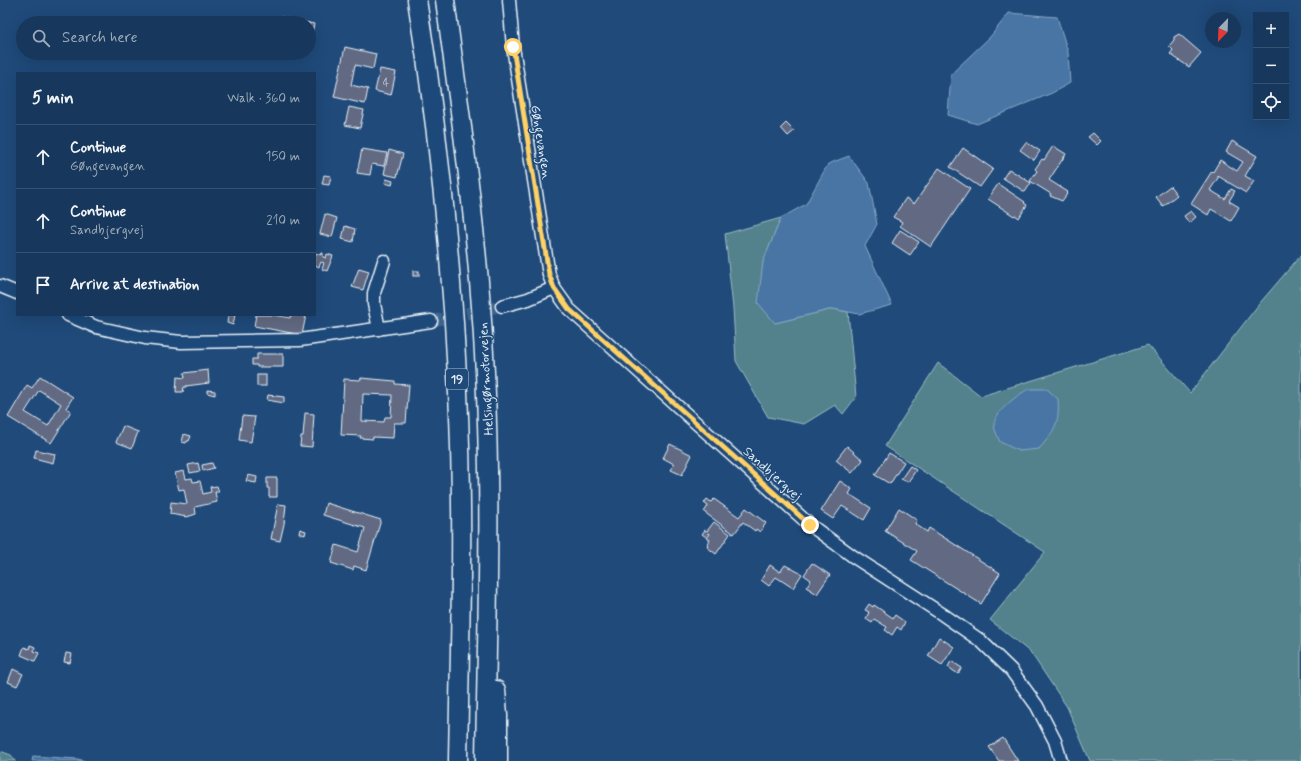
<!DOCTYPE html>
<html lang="en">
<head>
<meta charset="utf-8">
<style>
  :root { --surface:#17385c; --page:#244365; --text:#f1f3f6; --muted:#9eacbb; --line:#365272 }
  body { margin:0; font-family:Mynerve,sans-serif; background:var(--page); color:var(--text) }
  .controls { position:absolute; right:12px; top:12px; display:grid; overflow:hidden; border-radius:0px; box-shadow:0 4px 16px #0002 }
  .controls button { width:36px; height:36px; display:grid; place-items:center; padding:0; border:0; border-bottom:1px solid var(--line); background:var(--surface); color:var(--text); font:20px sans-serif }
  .compass { position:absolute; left:1205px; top:12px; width:36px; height:36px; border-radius:50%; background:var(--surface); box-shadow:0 4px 16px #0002; rotate:203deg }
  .stop { position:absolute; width:12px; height:12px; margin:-9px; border:3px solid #ffd166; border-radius:50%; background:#fff }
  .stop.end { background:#ffd166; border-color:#fff; box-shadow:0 1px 4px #0008 }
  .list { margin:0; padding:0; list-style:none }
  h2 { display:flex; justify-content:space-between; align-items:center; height:52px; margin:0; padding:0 16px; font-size:17px }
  h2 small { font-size:13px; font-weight:400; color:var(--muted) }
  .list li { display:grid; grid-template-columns:26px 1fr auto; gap:12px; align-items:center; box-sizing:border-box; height:64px; padding:0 16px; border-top:1px solid var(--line) }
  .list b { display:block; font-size:15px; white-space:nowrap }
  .list p { margin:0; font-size:13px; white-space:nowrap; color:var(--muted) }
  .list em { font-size:13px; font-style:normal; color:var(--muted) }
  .icon { flex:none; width:22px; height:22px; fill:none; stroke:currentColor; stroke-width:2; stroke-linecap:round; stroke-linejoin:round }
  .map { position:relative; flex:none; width:1301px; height:761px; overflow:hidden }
  .search { position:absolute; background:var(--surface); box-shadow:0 4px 16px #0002; left:16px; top:16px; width:300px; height:44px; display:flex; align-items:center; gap:10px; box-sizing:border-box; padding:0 14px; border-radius:22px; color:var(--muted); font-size:15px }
  .panel { position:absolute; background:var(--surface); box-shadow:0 4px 16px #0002; left:16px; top:72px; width:300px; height:244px; border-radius:0px }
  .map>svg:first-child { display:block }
  .green { fill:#53828c; stroke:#9ebac2 }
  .water { fill:#4975a4; stroke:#89a7c6 }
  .building { fill:#626b83; stroke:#e8f1f8; fill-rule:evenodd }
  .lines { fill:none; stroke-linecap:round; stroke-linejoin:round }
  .minor-tunnel { stroke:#3d638d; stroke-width:12; stroke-dasharray:12 6; stroke-linecap:butt }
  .minor-casing { stroke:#e8f1f8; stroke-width:15 }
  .highway-casing { stroke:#e8f1f8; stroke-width:21 }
  .minor { stroke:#1f4a7a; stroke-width:12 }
  .highway { stroke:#1f4a7a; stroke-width:18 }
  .route { stroke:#ffd166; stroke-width:5 }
  .labels { text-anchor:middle; stroke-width:3; stroke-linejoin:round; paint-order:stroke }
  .number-label { font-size:11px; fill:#c6d0db }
  .shield { fill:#1f4a7a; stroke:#acbfd2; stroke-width:1 }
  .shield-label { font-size:12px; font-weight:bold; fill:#e8f1f8 }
  .street-label { font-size:13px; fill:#e8f1f8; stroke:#1f4a7a }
</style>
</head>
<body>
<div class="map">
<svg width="1301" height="761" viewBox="0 0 1301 761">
  <rect width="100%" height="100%" fill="#1f4a7a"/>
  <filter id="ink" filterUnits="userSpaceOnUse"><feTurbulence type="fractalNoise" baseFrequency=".025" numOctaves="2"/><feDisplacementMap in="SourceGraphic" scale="8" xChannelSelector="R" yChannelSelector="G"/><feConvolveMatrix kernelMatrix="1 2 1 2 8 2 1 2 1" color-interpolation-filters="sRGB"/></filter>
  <g filter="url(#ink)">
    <g class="green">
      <polygon points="781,218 763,262 775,323 833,309 848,312 856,397 843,414 835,405 804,424 768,417 736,361 733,308 725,234"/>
      <polygon points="1301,255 1301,761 1090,761 1067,707 1031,653 990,620 1045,552 885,446 938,363 981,396 1148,345 1190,393 1259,304"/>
      <polygon points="0,751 11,755 16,761 0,761"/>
    </g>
    <g class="water">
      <polygon points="1009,13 1057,17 1068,52 1070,83 1052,93 977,124 948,115 951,74 990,37"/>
      <polygon points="849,156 869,183 877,224 865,246 892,305 859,314 833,309 775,323 758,303 763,262 781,218 806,204 828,164"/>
      <path d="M1029,389h18l11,10c2,24 -4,33 -19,50l-20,2 -19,-9c-2,-5 -6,-13 -6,-18 2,-13 24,-30 35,-35z"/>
      <polygon points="33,756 78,759 85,761 32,761"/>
    </g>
    <g class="building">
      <polygon points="282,17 314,24 311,37 309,36 309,23 281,23"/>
      <polygon points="1179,34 1201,53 1189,67 1170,54 1173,50 1169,46 1174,40 1174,37"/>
      <polygon points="345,47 376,54 373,69 355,65 351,85 368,89 365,104 334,97"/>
      <polygon points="380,69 396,72 391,95 375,91"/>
      <polygon points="349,107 364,110 360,128 345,125"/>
      <polygon points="786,123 794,131 788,136 781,128"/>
      <polygon points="1093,133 1101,141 1097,145 1088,137"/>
      <polygon points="1232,141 1257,156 1245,176 1254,181 1246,193 1218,176 1218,178 1210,190 1225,199 1231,189 1235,191 1229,201 1239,207 1231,221 1211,209 1208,215 1191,204 1212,171 1213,172 1220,160 1237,171 1243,162 1226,152"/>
      <polygon points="1026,142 1040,151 1034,160 1020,150"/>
      <polygon points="1053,146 1066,154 1049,180 1068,192 1066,194 1067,194 1062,201 1050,196 1051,194 1030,181 1037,171 1035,169 1042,159 1044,160"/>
      <polygon points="963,148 993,169 980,187 950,167"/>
      <polygon points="362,149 387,153 384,166 372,164 370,175 357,173"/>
      <polygon points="389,150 403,154 397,177 384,174"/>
      <polygon points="939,168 970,189 931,247 900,226 902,222 893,217 906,198 914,204"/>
      <polygon points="1009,169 1031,183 1025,192 1003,178"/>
      <polygon points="324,175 331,176 329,185 322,184"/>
      <polygon points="386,179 393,181 392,185 385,183"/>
      <polygon points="998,184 1025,202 1024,203 1027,205 1019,218 1015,215 1014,216 988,199"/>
      <polygon points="1170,186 1177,195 1163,206 1156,197"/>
      <polygon points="1191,211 1196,217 1189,223 1184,216"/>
      <polygon points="325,214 337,218 332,237 320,234"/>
      <polygon points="345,226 355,229 353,242 342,239"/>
      <polygon points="900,230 919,242 910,255 892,243"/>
      <polygon points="315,253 321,255 322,253 323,253 323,257 326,258 327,254 333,256 327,271 322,269 324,263 321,262 319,267 315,265"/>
      <polygon points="359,268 369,271 363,290 352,287"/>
      <rect x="413" y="271" width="6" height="5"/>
      <polygon points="228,315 235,315 233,325 227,323"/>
      <polygon points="256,315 273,315 290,318 291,315 306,315 302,335 254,326"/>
      <polygon points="257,354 283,354 283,367 257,367 257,365 252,365 252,359 257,359"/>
      <polygon points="208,370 209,383 186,386 186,387 184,387 183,392 176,392 177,377 185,378 184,373"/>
      <rect x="257" y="375" width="9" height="11"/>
      <path d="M40,376l33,21 -7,11 5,3 -20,32 -43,-26 19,-32 5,3zM39,390l22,14 -13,22 -23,-14z"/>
      <path d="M361,378l34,3v3l14,1 -3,38h-12l-1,15 -20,-1v2l-13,-1 1,-2 -20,-1 3,-56 16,1zM363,394l29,1 -1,22h-6l-1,5 -22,-1z"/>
      <polygon points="207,390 215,391 215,395 207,393"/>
      <polygon points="268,395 284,397 284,403 267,400"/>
      <polygon points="305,413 314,414 312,447 300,446 301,436 303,436"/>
      <polygon points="242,416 255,417 251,442 239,440"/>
      <polygon points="123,426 138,432 132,448 116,442"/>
      <polygon points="184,434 191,436 189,441 187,441 186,443 182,442"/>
      <polygon points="670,444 692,455 682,475 671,470 674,464 663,458"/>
      <polygon points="847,446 863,460 852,473 836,460"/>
      <polygon points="36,450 55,454 53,463 34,458"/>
      <polygon points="889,453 904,462 890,484 875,475"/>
      <polygon points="198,463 200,471 190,473 188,465"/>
      <polygon points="212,463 214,468 203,471 202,465"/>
      <polygon points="910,466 916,470 908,482 901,479"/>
      <polygon points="184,471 186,479 192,478 193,482 200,481 203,494 211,492 210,487 217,486 219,492 215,492 217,502 195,507 196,514 187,517 170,514 171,502 187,504 184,489 179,490 175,473"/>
      <polygon points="248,475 257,477 256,483 246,481"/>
      <polygon points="267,478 277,478 277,497 269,497 269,488 267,488"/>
      <polygon points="840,481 852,489 849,494 871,508 864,520 842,506 833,519 821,511"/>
      <polygon points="707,499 711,502 714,499 739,517 746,508 766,523 760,532 756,529 755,531 743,522 734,534 704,512 708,506 704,503"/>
      <polygon points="326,503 381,520 366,570 354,566 353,570 331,563 336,545 358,552 365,528 323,515"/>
      <polygon points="278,504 286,505 284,524 280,541 271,539"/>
      <polygon points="899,508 917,520 915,524 927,532 929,528 1000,573 981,604 911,560 917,551 885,531"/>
      <polygon points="714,522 730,534 716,554 707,547 708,546 707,545 710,540 707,538 710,534 708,533 706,537 702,534 705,530 707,531"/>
      <polygon points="300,529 306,531 305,535 299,533"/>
      <polygon points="812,563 830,575 817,594 806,587 811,580 804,575"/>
      <polygon points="770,565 780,572 785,565 802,574 793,588 776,577 769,586 761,580"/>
      <polygon points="869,604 873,607 874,605 893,618 895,615 905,622 901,630 897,627 892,635 885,630 887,627 874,619 872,623 866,619 869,612 865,610"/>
      <polygon points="939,637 954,647 942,665 928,656"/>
      <polygon points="30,645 35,647 34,651 39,653 35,661 21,655 24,647 29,649"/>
      <polygon points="66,653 72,654 70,663 64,662"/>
      <polygon points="951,661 962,668 958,674 948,667"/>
      <polygon points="13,669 23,674 17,686 8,682"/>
      <polygon points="1003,738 1018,761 999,761 989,747"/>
    </g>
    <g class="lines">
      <polyline class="minor-tunnel" points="431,321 502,306"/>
      <g class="minor-casing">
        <g id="minor">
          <polyline points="509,0 513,47 549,275 554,288 569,309 810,525 854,557 942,614 981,641 1011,670 1037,706 1055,741 1061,761"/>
          <polyline points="0,286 17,293"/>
          <polyline points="502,306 528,299 554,288"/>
          <polyline points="68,315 96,327 145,338 181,342 300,340 431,321"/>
          <polyline points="379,329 374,304 374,293 384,261"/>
        </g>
      </g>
      <g class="highway-casing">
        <g id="highway">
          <path d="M417,0c21,130 35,261 41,393 6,122 2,245 0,368"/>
          <path d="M445,0c16,118 33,236 39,354 8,136 3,272 1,407"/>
          <polyline points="496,690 498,715 498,761"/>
        </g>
      </g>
      <use href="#minor" class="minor"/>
      <use href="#highway" class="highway"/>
    </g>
  </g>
  <g class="lines" filter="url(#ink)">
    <polyline class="route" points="513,47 549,274 554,288 569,309 810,525"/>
  </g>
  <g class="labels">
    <g class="number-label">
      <text x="386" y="86">4</text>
    </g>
    <rect class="shield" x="446" y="369" width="22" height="20" rx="3"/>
    <g class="shield-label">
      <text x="457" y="383">19</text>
    </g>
    <g class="street-label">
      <text transform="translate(542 142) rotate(81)" y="5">Gøngevangen</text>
      <text transform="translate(485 379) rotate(-93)" y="5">Helsingørmotorvejen</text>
      <text transform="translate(773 473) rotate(42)" y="5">Sandbjergvej</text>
    </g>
  </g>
</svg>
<div class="controls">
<button>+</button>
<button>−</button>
<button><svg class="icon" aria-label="locate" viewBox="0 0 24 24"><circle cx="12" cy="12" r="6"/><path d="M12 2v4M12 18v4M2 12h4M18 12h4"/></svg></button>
</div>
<svg class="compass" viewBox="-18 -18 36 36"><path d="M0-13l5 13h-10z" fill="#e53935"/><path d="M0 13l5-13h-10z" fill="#9eacbb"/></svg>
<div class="stop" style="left:513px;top:47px"></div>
<div class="stop end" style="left:810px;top:525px"></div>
<div class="search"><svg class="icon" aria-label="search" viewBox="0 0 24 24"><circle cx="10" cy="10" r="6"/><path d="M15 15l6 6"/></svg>Search here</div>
<section class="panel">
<h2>5 min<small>Walk · 360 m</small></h2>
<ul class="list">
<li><svg class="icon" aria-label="ahead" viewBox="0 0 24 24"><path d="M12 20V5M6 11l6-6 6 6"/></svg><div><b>Continue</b><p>Gøngevangen</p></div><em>150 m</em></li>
<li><svg class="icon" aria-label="ahead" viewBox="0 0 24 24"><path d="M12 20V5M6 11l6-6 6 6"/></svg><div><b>Continue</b><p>Sandbjergvej</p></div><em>210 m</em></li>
<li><svg class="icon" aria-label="arrive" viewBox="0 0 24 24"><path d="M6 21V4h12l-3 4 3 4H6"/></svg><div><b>Arrive at destination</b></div></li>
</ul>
</section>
</div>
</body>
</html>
